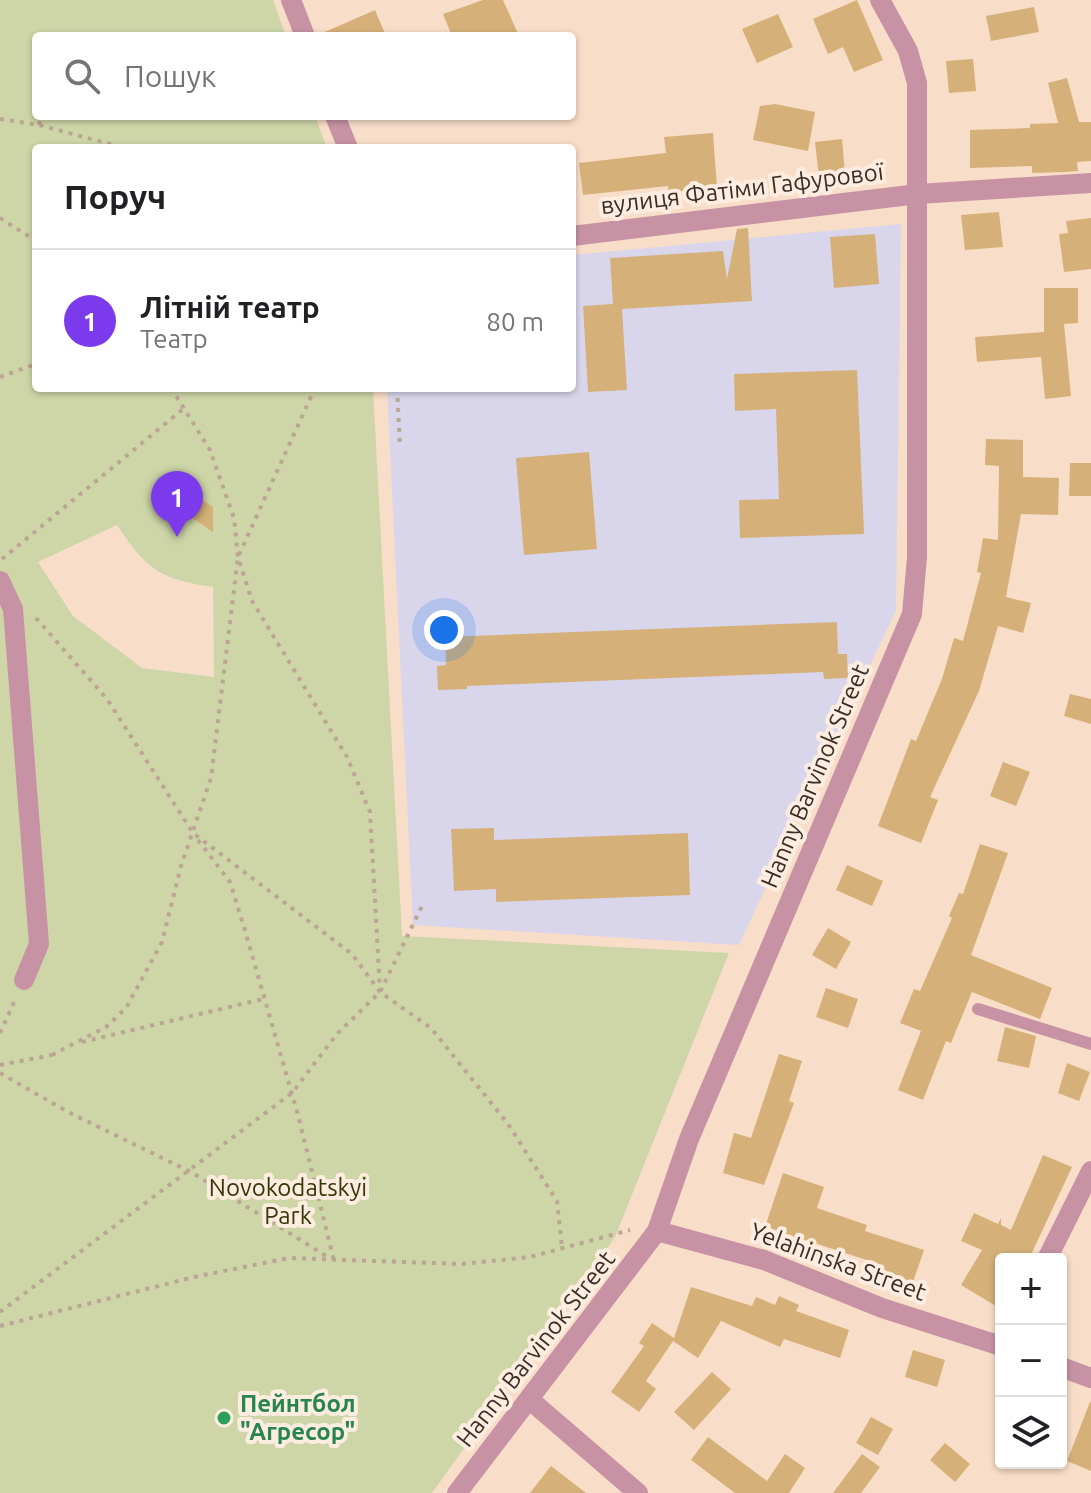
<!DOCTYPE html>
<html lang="uk">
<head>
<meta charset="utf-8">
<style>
  :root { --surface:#fff; --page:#f6f6f6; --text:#202124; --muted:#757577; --line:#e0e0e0; --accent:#7c3aed }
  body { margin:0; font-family:Ubuntu,sans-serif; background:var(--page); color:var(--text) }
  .controls { position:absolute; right:24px; bottom:24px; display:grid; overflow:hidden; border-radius:8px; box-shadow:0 2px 6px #0004 }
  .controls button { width:72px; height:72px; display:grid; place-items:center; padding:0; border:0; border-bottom:2px solid var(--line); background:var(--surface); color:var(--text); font:40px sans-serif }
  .you { position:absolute; left:444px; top:630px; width:28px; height:28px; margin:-20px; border:6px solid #fff; border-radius:50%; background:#1a73e8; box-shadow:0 0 0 12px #1a73e833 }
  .badge { display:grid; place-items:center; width:52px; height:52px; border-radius:50%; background:var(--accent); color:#fff; font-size:26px; font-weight:700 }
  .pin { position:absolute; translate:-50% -66px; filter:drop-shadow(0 2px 4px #0008) }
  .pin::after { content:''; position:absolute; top:42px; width:28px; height:24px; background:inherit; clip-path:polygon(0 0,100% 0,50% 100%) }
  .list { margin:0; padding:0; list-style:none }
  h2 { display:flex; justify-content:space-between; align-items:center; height:104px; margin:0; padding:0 32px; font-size:34px }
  h2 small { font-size:26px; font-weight:400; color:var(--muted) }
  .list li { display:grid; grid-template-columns:52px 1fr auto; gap:24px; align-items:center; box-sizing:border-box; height:144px; padding:0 32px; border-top:2px solid var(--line) }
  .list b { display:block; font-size:30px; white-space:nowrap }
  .list p { margin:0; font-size:26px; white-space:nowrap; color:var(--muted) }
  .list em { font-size:26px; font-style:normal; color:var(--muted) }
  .icon { flex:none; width:44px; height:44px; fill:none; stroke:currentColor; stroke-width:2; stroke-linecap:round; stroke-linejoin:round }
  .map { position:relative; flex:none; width:1091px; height:1493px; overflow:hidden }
  .search { position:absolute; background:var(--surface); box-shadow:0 2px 6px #0004; left:32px; top:32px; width:544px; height:88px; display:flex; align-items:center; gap:20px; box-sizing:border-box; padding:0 28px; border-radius:8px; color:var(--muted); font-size:30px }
  .panel { position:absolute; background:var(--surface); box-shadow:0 2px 6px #0004; left:32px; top:144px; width:544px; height:248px; border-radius:8px }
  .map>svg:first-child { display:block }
  .medical { fill:#d9d6ec }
  .green { fill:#ced6a8; fill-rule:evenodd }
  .building { fill:#d5b179 }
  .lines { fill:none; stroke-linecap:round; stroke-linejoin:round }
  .path { stroke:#bba594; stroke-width:4; stroke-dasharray:4 6; stroke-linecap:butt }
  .lane { stroke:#c793a4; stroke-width:12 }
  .street { stroke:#c793a4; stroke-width:20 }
  .leisure-dot { fill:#2e9e5b; stroke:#fdede0; stroke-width:3 }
  .labels { text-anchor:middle; stroke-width:8; stroke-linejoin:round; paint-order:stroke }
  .street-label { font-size:24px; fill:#392e26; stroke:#fdede0 }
  .park-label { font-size:24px; fill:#343908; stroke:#fdede0 }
  .leisure-label { font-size:24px; font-weight:bold; fill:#27864d; stroke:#fdede0; text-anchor:start }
</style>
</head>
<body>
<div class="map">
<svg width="1091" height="1493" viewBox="0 0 1091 1493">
  <rect width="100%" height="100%" fill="#f8ddc8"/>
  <polygon class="medical" points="901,224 896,610 739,945 413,925 387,388 572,388 572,255"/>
  <path class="green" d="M0,0h273l13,36h-250v80h279l12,32h-291v240h337l29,548 327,17 -114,284 -183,256h-432zM117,525c30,45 43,54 96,62l1,90 -72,-9 -69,-52 -35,-54z"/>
  <g class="building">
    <polygon points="483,0 503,0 519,36 452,36 443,14"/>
    <polygon points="857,0 883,60 854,72 843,47 828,54 813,19"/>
    <polygon points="1034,7 1039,32 991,41 986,16"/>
    <polygon points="375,10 386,36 318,36 318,35"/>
    <polygon points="778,14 793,47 757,63 742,29"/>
    <polygon points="973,59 976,91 949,93 946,61"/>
    <polygon points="1067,78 1079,122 1091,122 1091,161 1077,162 1078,171 1065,172 1032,173 1032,166 970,168 970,130 1030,128 1030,124 1058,123 1048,83"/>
    <polygon points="775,104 815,112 808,151 753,140 760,106"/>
    <polygon points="713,133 717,188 669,192 668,186 583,195 579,163 666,153 664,137"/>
    <polygon points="842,139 845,174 819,177 815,142"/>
    <polygon points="999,212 1003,247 965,250 961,215"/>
    <polygon points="1091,218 1091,269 1064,272 1059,234 1068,233 1066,221"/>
    <polygon points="748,228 752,301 622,309 627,390 588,392 583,306 613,304 610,258 723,251 727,279 737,229"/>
    <polygon points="875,234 879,284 834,288 830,237"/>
    <polygon points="1044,288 1078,288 1078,323 1064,324 1071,396 1045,399 1041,357 977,362 975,337 1044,332"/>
    <polygon points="857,370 864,534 740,538 739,500 779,499 776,409 735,411 734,374"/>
    <polygon points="986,439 1023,440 1023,477 1059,478 1058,515 1021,514 1006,597 1031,603 1023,633 998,626 979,691 930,797 938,800 921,843 878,826 911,739 916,741 942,679 954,638 963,641 981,573 977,572 983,538 998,540 999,466 985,465"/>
    <polygon points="589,452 597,549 524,555 516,458"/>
    <polygon points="1070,463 1091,463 1091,496 1069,496"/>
    <polygon points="191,493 213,507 213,532 169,502"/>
    <polygon points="837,622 838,654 847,654 848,678 824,679 823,672 467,686 467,689 438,690 437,666 446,665 445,637"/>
    <polygon points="1070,694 1091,699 1091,724 1064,716"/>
    <polygon points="1003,762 1030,772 1016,806 990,796"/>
    <polygon points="494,828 494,840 688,833 690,895 496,902 496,889 454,891 451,829"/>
    <polygon points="980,844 1008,853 971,955 1052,988 1040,1019 972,992 951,1043 946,1041 923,1100 898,1090 921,1031 900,1023 914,989 920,991 952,918 949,916 959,893 963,894"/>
    <polygon points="847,865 883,881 872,906 836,890"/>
    <polygon points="828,928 851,942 836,969 812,955"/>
    <polygon points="826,988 858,999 848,1028 816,1017"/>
    <polygon points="1005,1027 1036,1036 1029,1068 997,1061"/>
    <polygon points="779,1054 802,1061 789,1101 794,1103 764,1185 723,1173 734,1133 751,1138"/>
    <polygon points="1067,1063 1090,1072 1079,1101 1058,1093"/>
    <polygon points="1043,1155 1072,1167 1029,1259 1001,1259 1001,1309 961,1285 982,1250 961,1241 974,1213 998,1224 1001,1218 1001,1225 1011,1230"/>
    <polygon points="783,1173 824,1187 817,1208 867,1225 865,1231 924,1250 913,1282 877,1270 879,1264 765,1227"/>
    <polygon points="691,1287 752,1306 756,1297 775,1305 779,1296 799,1305 796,1311 849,1330 840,1358 784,1339 780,1347 721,1321 698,1358 673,1341 646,1381 656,1389 639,1412 611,1392 644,1346 639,1343 652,1323 674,1338"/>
    <polygon points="913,1350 945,1360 937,1387 905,1377"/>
    <polygon points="712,1372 731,1389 694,1430 674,1412"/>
    <polygon points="1090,1402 1091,1403 1091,1471 1067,1461"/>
    <polygon points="871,1417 893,1429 878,1455 856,1443"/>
    <polygon points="708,1437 767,1481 785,1454 805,1468 789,1493 735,1493 691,1460"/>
    <polygon points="945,1443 970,1464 955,1482 930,1460"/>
    <polygon points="862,1454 880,1467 861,1493 833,1493"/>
    <polygon points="551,1466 586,1493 530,1493"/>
  </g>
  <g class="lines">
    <g class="path">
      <polyline points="0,119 39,125 125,148"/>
      <polyline points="39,125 41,116"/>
      <polyline points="0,218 36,241"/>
      <polyline points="0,377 36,364"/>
      <polyline points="171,388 210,450 234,518 238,557 252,601 347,757 370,812 380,990"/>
      <polyline points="397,388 400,446"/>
      <polyline points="2,559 183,409"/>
      <polyline points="36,618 107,699 193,833 352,954 380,992 431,1028 508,1124 557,1201 562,1248"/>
      <polyline points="198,840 230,882 244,927 298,1115 334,1261"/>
      <polyline points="0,1033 16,998"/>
      <polyline points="82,1042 263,999"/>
      <polyline points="52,1055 106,1027 126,1008 162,942 181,866 211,778 238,557 315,388"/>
      <polyline points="0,1065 52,1055"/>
      <polyline points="0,1073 68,1112 191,1172 331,1259"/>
      <polyline points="0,1312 292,1093 337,1034 380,992 423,904"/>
      <polyline points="0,1326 194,1277 289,1258 462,1264 530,1257 630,1230"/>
    </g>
    <polyline class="lane" points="978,1009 1091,1044"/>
    <g class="street">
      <polyline points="291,0 305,36"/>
      <polyline points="335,116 348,148"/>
      <polyline points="572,236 918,194 1091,183"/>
      <polyline points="0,581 13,609 39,944 24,980"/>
      <polyline points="657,1231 764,1260 882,1308 1001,1346"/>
      <polyline points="1047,1259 1091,1171"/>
      <polyline points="1061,1367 1091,1378"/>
      <polyline points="530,1400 638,1493"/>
      <polyline points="457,1493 657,1231 689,1139 912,614 917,557 917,83 908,51 880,0"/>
    </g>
  </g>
  <circle class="leisure-dot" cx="224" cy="1418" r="8"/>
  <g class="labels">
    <g class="street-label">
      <text transform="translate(742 189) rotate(-7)" y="8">вулиця Фатіми Гафурової</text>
      <text transform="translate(815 776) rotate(-67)" y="8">Hanny Barvinok Street</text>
      <text transform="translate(838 1262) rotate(20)" y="8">Yelahinska Street</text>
      <text transform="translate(536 1349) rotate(-52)" y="8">Hanny Barvinok Street</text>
    </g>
    <g class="park-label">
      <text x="288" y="1196">Novokodatskyi<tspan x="288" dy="28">Park</tspan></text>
    </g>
    <g class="leisure-label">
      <text x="240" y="1412">Пейнтбол<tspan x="240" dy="28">"Агресор"</tspan></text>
    </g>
  </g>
</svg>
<div class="controls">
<button>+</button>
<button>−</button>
<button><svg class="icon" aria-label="layers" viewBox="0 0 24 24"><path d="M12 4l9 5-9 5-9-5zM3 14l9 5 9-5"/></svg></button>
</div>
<div class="you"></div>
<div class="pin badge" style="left:177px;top:537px">1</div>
<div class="search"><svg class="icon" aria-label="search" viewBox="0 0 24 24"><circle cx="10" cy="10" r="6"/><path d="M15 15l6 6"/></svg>Пошук</div>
<section class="panel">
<h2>Поруч<small></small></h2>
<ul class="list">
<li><span class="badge">1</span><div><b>Лiтнiй театр</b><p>Театр</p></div><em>80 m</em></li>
</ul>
</section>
</div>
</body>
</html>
